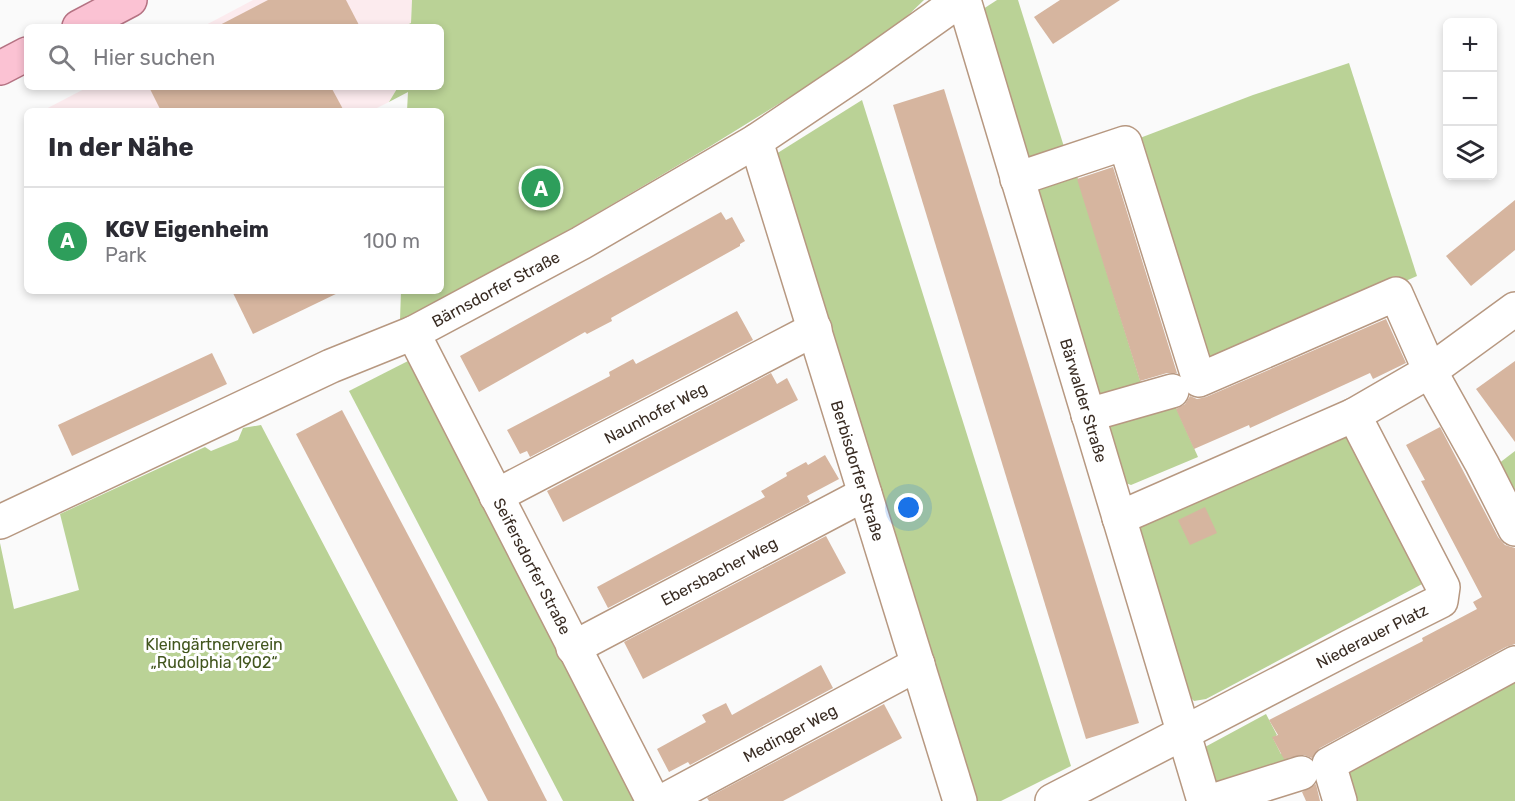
<!DOCTYPE html>
<html lang="de">
<head>
<meta charset="utf-8">
<style>
  :root { --surface:#fff; --page:#f2f2f3; --text:#2b2b33; --muted:#7c7c81; --line:#e1e1e2; --accent:#257074 }
  body { margin:0; font-family:Rubik,sans-serif; background:var(--page); color:var(--text) }
  .controls { position:absolute; right:18px; top:18px; display:grid; overflow:hidden; border-radius:9px; box-shadow:0 3px 9px #0003 }
  .controls button { width:54px; height:54px; display:grid; place-items:center; padding:0; border:0; border-bottom:2px solid var(--line); background:var(--surface); color:var(--text); font:30px sans-serif }
  .you { position:absolute; left:909px; top:508px; width:21px; height:21px; margin:-15px; border:4px solid #fff; border-radius:50%; background:#1a73e8; box-shadow:0 0 0 9px #1a73e833 }
  .badge { display:grid; place-items:center; width:39px; height:39px; border-radius:50%; background:var(--accent); color:#fff; font-size:20px; font-weight:700 }
  .pin { position:absolute; translate:-50% -50%; border:3px solid #fff; box-shadow:0 2px 6px #0006 }
  .list { margin:0; padding:0; list-style:none }
  h2 { display:flex; justify-content:space-between; align-items:center; height:78px; margin:0; padding:0 24px; font-size:26px }
  h2 small { font-size:20px; font-weight:400; color:var(--muted) }
  .list li { display:grid; grid-template-columns:39px 1fr auto; gap:18px; align-items:center; box-sizing:border-box; height:108px; padding:0 24px; border-top:2px solid var(--line) }
  .list b { display:block; font-size:22px; white-space:nowrap }
  .list p { margin:0; font-size:20px; white-space:nowrap; color:var(--muted) }
  .list em { font-size:20px; font-style:normal; color:var(--muted) }
  .icon { flex:none; width:33px; height:33px; fill:none; stroke:currentColor; stroke-width:2; stroke-linecap:round; stroke-linejoin:round }
  .map { position:relative; flex:none; width:1515px; height:801px; overflow:hidden }
  .search { position:absolute; background:var(--surface); box-shadow:0 3px 9px #0003; left:24px; top:24px; width:420px; height:66px; display:flex; align-items:center; gap:15px; box-sizing:border-box; padding:0 21px; border-radius:9px; color:var(--muted); font-size:22px }
  .panel { position:absolute; background:var(--surface); box-shadow:0 3px 9px #0003; left:24px; top:108px; width:420px; height:186px; border-radius:9px }
  .map>svg:first-child { display:block }
  .commercial { fill:#fcebee }
  .green { fill:#bad296 }
  .building { fill:#d6b59f }
  .lines { fill:none; stroke-linecap:round; stroke-linejoin:round }
  .minor-casing { stroke:#b79881; stroke-width:36 }
  .major-casing { stroke:#b57383; stroke-width:36 }
  .minor { stroke:#fff; stroke-width:33 }
  .major { stroke:#fbc2d3; stroke-width:33 }
  .labels { text-anchor:middle; stroke-width:6; stroke-linejoin:round; paint-order:stroke }
  .street-label { font-size:16px; fill:#392c23; stroke:#fff }
  .park-label { font-size:16px; fill:#42561e; stroke:#fff }
</style>
</head>
<body>
<div class="map">
<svg width="1515" height="801" viewBox="0 0 1515 801">
  <rect width="100%" height="100%" fill="#fafafa"/>
  <g class="commercial">
    <polygon points="253,0 412,0 411,23 402,27 202,27"/>
    <polygon points="88,87 398,87 389,102 371,111 42,111"/>
  </g>
  <g class="green">
    <polygon points="412,0 924,0 897,26 853,58 709,147 572,228 417,316 400,320 401,291 441,291 441,111 407,111 408,92 389,102 398,87 441,87 441,27 402,27 411,23"/>
    <polygon points="997,0 1018,0 1065,150 1025,162 980,11"/>
    <polygon points="1349,63 1417,276 1219,363 1199,354 1132,141 1253,95"/>
    <polygon points="862,100 1071,766 1001,801 975,801 776,154"/>
    <polygon points="1074,166 1143,390 1098,404 1030,182"/>
    <polygon points="408,361 413,362 642,801 563,801 349,391"/>
    <polygon points="1174,403 1198,457 1131,485 1123,482 1101,420"/>
    <polygon points="261,425 458,801 0,801 0,543 14,609 79,590 60,514 205,447 211,451 238,440 243,428"/>
    <polygon points="1343,436 1347,436 1424,583 1206,699 1194,701 1186,693 1139,528"/>
    <polygon points="1515,451 1515,498 1498,464"/>
    <polygon points="1515,673 1515,801 1353,801 1344,768"/>
    <polygon points="1266,714 1277,735 1273,738 1281,754 1285,752 1293,767 1215,791 1205,747"/>
  </g>
  <g class="building">
    <polygon points="268,0 346,0 360,27 216,27"/>
    <polygon points="1060,0 1120,0 1053,44 1034,17"/>
    <polygon points="149,87 331,87 344,111 161,111"/>
    <polygon points="944,89 1139,723 1086,739 893,105"/>
    <polygon points="1113,167 1177,373 1167,373 1140,381 1077,179"/>
    <polygon points="1515,200 1515,250 1471,286 1446,256"/>
    <polygon points="721,212 726,220 732,217 745,241 740,244 740,246 611,318 612,321 587,334 585,332 479,392 460,356"/>
    <polygon points="232,291 342,291 253,334"/>
    <polygon points="737,311 753,340 530,457 527,451 520,454 507,430 610,376 609,372 633,359 636,364"/>
    <polygon points="1386,319 1406,363 1373,379 1370,373 1250,428 1249,425 1194,449 1176,409 1185,404 1190,396 1197,399 1206,397"/>
    <polygon points="212,353 227,384 72,456 58,425"/>
    <polygon points="1515,361 1515,442 1476,389"/>
    <polygon points="771,373 777,384 787,378 798,400 563,522 547,491"/>
    <polygon points="342,410 500,709 547,801 488,801 296,434"/>
    <polygon points="1440,427 1498,537 1505,545 1515,548 1515,644 1506,647 1320,748 1312,758 1304,755 1284,759 1272,737 1278,735 1269,720 1423,641 1422,638 1477,609 1473,602 1482,597 1421,481 1425,480 1406,445"/>
    <polygon points="825,455 839,479 807,496 810,502 608,608 597,587 765,497 761,491 787,476 786,473 806,462 808,465"/>
    <polygon points="1205,507 1217,533 1190,545 1178,520"/>
    <polygon points="826,536 846,573 643,679 624,642"/>
    <polygon points="821,665 833,688 690,765 688,762 669,772 657,749 706,722 702,715 726,703 732,715"/>
    <polygon points="884,704 902,738 783,801 709,801 707,798"/>
    <polygon points="1316,784 1320,801 1306,801 1302,792"/>
  </g>
  <g class="lines">
    <g class="minor-casing">
      <g id="minor">
        <path id="s1" d="M964,0l240,801"/>
        <path id="s2" d="M756,141l204,660"/>
        <polyline points="1017,179 1125,143 1199,380 1396,294 1430,371 1482,464 1515,529"/>
        <path id="s3" d="M413,333l240,468"/>
        <polyline points="1088,415 1172,391"/>
        <path id="s4" d="M496,496l319,-167"/>
        <polyline points="1119,518 1354,415 1430,371 1515,309"/>
        <path id="s5" d="M0,522l331,-156 82,-33 168,-90 175,-102 104,-70 100,-71"/>
        <path id="s6" d="M573,648l292,-154"/>
        <path id="s7" d="M663,801l255,-137"/>
        <path id="s8" d="M1052,801l299,-155 90,-45 2,-14 -89,-172"/>
        <polyline points="1212,801 1301,773"/>
        <polyline points="1340,801 1329,764 1515,663"/>
      </g>
    </g>
    <g class="major-casing">
      <g id="major">
        <polyline points="79,27 130,0"/>
        <polyline points="0,68 27,54"/>
      </g>
    </g>
    <use href="#minor" class="minor"/>
    <use href="#major" class="major"/>
  </g>
  <g class="labels">
    <g class="street-label">
      <text dy="6" stroke="none"><textPath href="#s5" startOffset="548">Bärnsdorfer Straße</textPath></text>
      <text dy="6" stroke="none"><textPath href="#s1" startOffset="418">Bärwalder Straße</textPath></text>
      <text dy="6" stroke="none"><textPath href="#s4" startOffset="180">Naunhofer Weg</textPath></text>
      <text dy="6" stroke="none"><textPath href="#s2" startOffset="345">Berbisdorfer Straße</textPath></text>
      <text dy="6" stroke="none"><textPath href="#s3" startOffset="262">Seifersdorfer Straße</textPath></text>
      <text dy="6" stroke="none"><textPath href="#s6" startOffset="165">Ebersbacher Weg</textPath></text>
      <text dy="6" stroke="none"><textPath href="#s8" startOffset="360">Niederauer Platz</textPath></text>
      <text dy="6" stroke="none"><textPath href="#s7" startOffset="144">Medinger Weg</textPath></text>
    </g>
    <g class="park-label">
      <text x="214" y="650">Kleingärtnerverein<tspan x="214" dy="18">„Rudolphia 1902“</tspan></text>
    </g>
  </g>
</svg>
<div class="controls">
<button>+</button>
<button>−</button>
<button><svg class="icon" aria-label="layers" viewBox="0 0 24 24"><path d="M12 4l9 5-9 5-9-5zM3 14l9 5 9-5"/></svg></button>
</div>
<div class="you"></div>
<div class="pin badge" style="left:541px;top:188px;background:#2e9e5b">A</div>
<div class="search"><svg class="icon" aria-label="search" viewBox="0 0 24 24"><circle cx="10" cy="10" r="6"/><path d="M15 15l6 6"/></svg>Hier suchen</div>
<section class="panel">
<h2>In der Nähe<small></small></h2>
<ul class="list">
<li><span class="badge" style="background:#2e9e5b">A</span><div><b>KGV Eigenheim</b><p>Park</p></div><em>100 m</em></li>
</ul>
</section>
</div>
</body>
</html>
